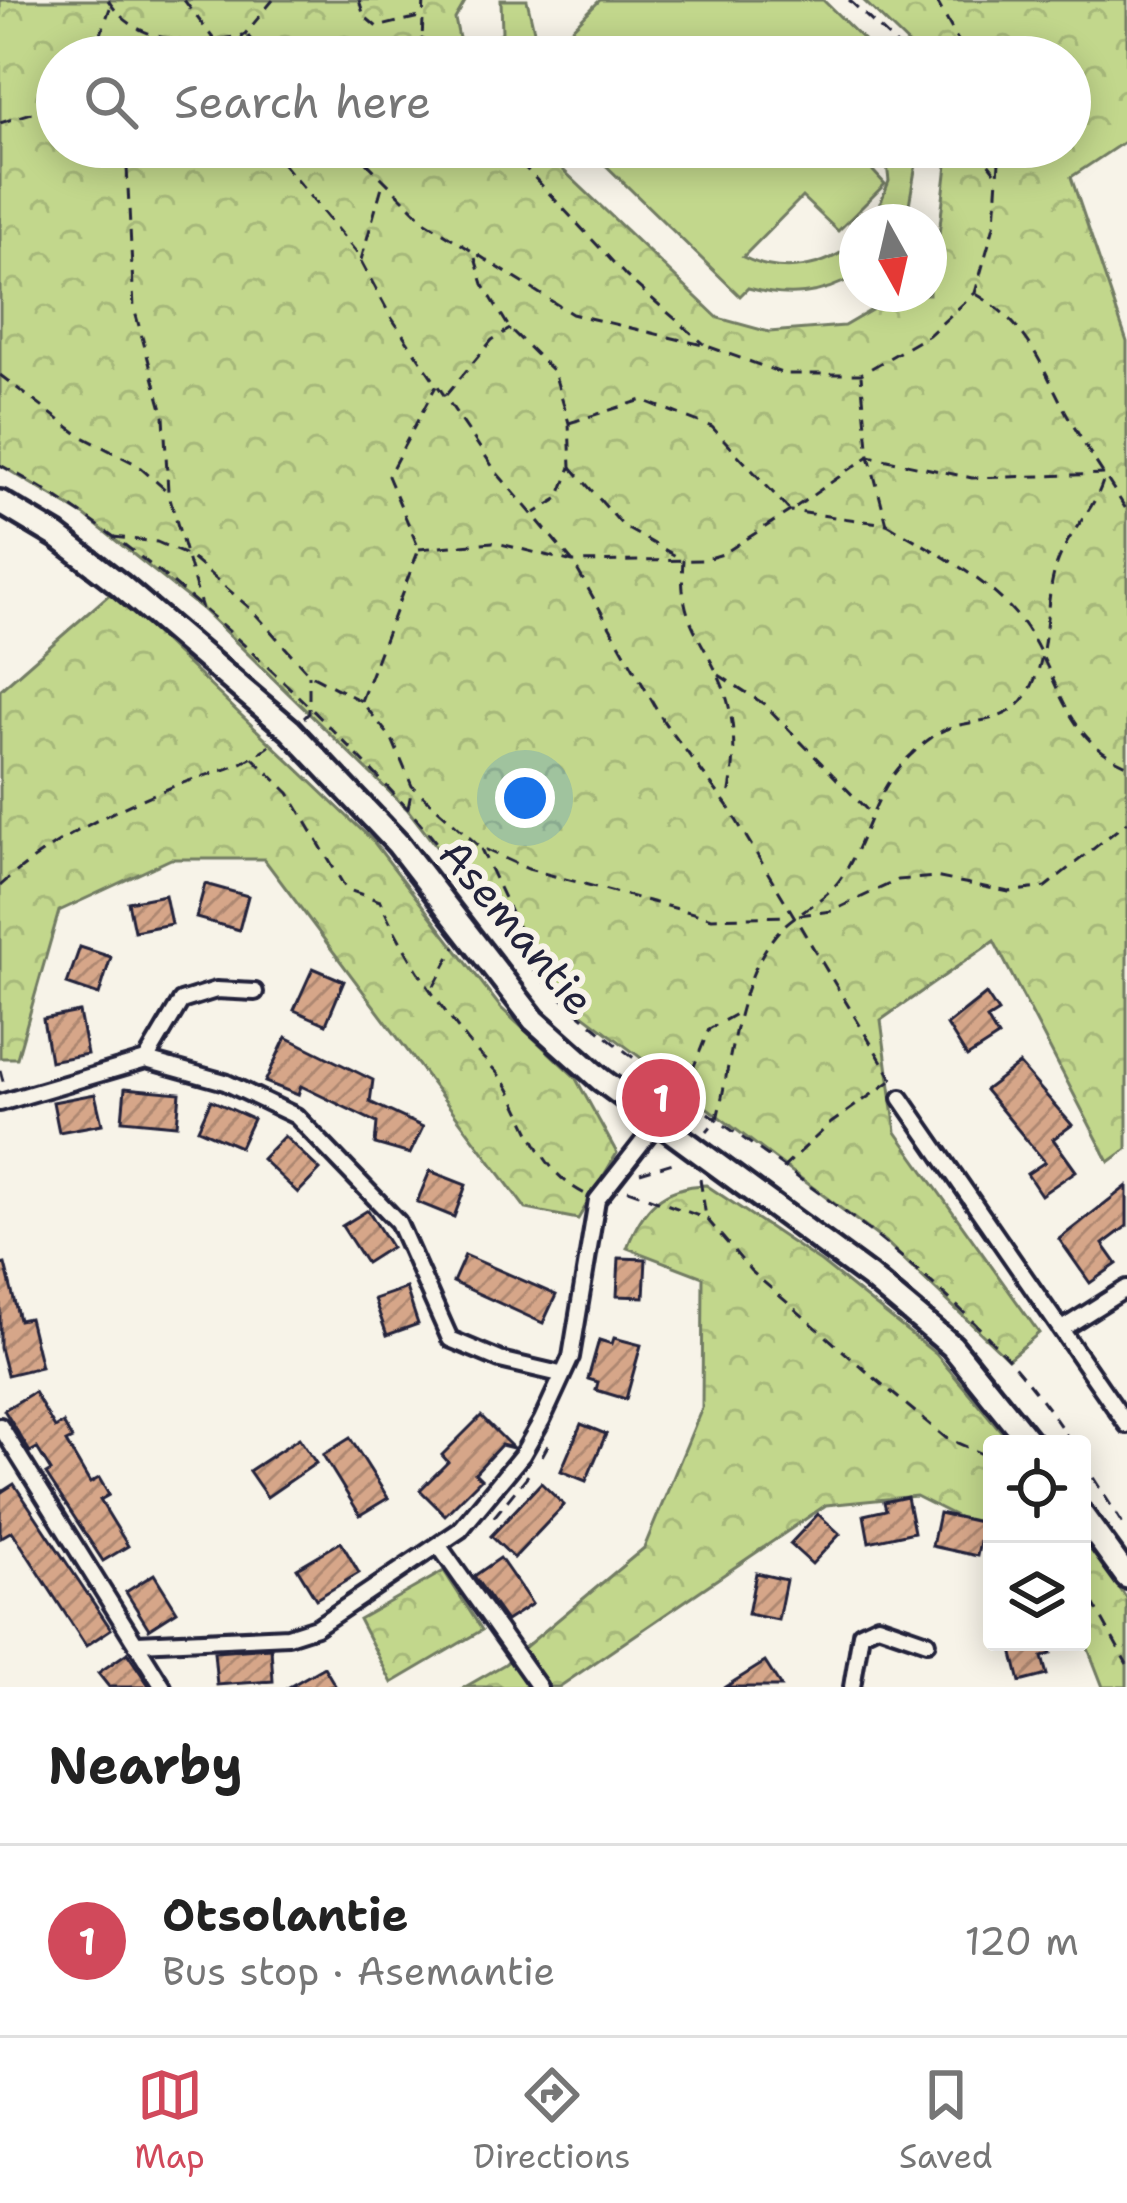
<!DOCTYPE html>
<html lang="en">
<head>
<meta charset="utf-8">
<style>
  :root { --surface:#fff; --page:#f2f2f2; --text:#222; --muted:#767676; --line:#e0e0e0; --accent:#d1495b }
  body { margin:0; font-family:"Shantell Sans",sans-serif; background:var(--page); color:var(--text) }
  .controls { position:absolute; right:36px; bottom:36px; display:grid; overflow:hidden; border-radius:12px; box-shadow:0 6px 30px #0003 }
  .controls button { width:108px; height:108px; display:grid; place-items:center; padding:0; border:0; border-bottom:3px solid var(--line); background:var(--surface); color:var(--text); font:60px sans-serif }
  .compass { position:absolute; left:839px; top:204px; width:108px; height:108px; border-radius:50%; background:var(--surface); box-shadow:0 6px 30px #0003; rotate:172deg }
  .you { position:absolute; left:525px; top:798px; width:42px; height:42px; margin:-30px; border:9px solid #fff; border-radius:50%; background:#1a73e8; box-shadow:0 0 0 18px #1a73e833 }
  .badge { display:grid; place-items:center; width:78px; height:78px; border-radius:50%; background:var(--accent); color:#fff; font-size:39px; font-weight:700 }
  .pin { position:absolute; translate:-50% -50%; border:6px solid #fff; box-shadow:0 3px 12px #0006 }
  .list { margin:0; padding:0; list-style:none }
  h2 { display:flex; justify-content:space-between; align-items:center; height:156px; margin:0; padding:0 48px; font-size:51px }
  h2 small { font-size:39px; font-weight:400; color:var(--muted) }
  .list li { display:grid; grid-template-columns:78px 1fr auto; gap:36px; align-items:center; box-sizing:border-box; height:192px; padding:0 48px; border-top:3px solid var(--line) }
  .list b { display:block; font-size:45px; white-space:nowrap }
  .list p { margin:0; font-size:39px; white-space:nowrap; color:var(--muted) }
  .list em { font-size:39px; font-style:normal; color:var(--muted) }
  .icon { flex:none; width:66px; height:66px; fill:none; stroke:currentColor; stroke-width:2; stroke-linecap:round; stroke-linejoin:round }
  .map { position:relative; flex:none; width:1127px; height:1687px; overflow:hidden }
  .search { position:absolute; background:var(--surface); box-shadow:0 6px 30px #0003; left:36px; right:36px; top:36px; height:132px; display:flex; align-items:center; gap:30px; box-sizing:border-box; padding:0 42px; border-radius:66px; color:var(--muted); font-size:45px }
  .sheet { height:348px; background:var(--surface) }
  nav { display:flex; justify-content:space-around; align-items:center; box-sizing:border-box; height:168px; border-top:3px solid var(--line); background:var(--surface); font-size:33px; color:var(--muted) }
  nav a { display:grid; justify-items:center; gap:6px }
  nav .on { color:var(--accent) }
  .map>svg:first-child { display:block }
  .forest { fill:url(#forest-crowns); stroke:#727c64; stroke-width:3 }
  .pitch { fill:#c2d78c; stroke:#727c64; stroke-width:3 }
  .building { fill:url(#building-hatch); stroke:#22223b; stroke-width:3 }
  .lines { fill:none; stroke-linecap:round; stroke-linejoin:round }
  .street-casing { stroke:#22223b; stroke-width:22 }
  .secondary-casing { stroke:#22223b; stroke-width:30 }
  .path { stroke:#22223b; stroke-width:3; stroke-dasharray:12 9; stroke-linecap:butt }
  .street { stroke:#f7f3e8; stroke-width:14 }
  .secondary { stroke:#f7f3e8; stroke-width:21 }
  .labels { text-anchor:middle; stroke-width:12; stroke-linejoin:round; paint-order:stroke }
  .street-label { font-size:42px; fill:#22223b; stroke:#f7f3e8 }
</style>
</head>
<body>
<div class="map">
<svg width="1127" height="1687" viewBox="0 0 1127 1687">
  <defs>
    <pattern id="forest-crowns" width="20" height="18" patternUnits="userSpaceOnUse" patternTransform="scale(3)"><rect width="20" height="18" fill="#c2d78c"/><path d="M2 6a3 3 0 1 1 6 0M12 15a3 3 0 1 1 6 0" fill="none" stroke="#a6b87a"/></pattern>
    <pattern id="building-hatch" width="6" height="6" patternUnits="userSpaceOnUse" patternTransform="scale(3)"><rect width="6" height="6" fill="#d6a689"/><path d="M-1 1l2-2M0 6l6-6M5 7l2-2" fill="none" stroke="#ad8771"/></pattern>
  </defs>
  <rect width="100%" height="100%" fill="#f7f3e8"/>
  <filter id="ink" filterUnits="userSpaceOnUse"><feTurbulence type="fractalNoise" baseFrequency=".00833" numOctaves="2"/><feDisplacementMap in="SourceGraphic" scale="24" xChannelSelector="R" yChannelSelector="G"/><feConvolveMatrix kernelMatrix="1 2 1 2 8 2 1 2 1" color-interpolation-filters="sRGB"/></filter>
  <g filter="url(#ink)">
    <g class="forest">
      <polygon points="0,0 466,0 455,19 463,57 57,57 57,147 539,147 718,318 769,332 844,326 899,294 929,294 929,255 938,243 949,147 1070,147 1070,57 922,57 863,0 1127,0 1127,140 1071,177 1127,342 1127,1149 1109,1162 994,941 881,1020 896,1132 1039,1333 1008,1359 888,1244 568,1003 509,941 408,810 202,609 85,516 0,465"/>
      <polygon points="112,592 373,841 501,1008 575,1077 617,1153 578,1219 526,1209 264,859 171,859 59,911 17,1058 0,1058 0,690"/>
      <path d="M706,1185l115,77 115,92 76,90h-20v90l-76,-38 -90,9 -267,182h-94l40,-23 139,-116 58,-140 1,-131 -76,-29c15,-40 35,-62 79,-63z"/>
      <polygon points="1082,1534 1127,1599 1127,1687 1103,1687 1082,1633"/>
      <polygon points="444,1571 482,1630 392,1683 359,1619"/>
    </g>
    <g class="pitch">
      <polygon points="501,0 527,0 540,57 494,57 486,49 502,32"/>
      <polygon points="600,0 823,0 881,57 544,57"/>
      <path d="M587,147h264l34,37 -47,47 -36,-34 -59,60c38,19 82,12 114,-16v34c-36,21 -70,24 -109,13l-8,8z"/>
      <polygon points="885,147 919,147 906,222 873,222 889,181"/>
    </g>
    <g class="building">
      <polygon points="205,884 248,896 239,930 196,918"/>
      <polygon points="165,895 171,924 134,931 128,902"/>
      <polygon points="80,947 111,957 99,995 67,984"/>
      <polygon points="313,968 344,981 326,1024 294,1010"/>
      <polygon points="986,994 998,1012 987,1019 998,1037 967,1057 947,1025"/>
      <polygon points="79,1012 87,1054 50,1061 43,1019"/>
      <polygon points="286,1037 373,1080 370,1102 423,1127 410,1154 375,1144 377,1123 301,1086 298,1095 265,1082"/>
      <polygon points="1019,1064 1072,1125 1053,1139 1076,1171 1041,1195 1027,1174 1045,1162 985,1090"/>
      <polygon points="125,1088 180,1093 177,1125 122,1120"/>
      <polygon points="95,1094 102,1124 59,1132 53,1102"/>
      <polygon points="211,1100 253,1119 240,1147 198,1129"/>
      <polygon points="284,1136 320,1170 298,1193 262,1159"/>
      <polygon points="430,1171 466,1185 454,1217 417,1202"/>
      <polygon points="1127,1186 1127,1226 1103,1244 1117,1264 1090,1283 1059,1239"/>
      <polygon points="368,1210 391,1247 366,1263 342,1226"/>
      <polygon points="465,1255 556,1295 543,1323 453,1282"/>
      <polygon points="619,1258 646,1259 644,1297 617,1296"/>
      <polygon points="5,1264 19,1320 29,1318 41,1367 7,1375 0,1348 0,1265"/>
      <polygon points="406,1288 418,1324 387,1335 374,1299"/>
      <polygon points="614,1338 641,1345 626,1399 596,1390 598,1382 588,1379 599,1340 612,1344"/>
      <polygon points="34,1392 55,1428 63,1423 72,1439 66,1442 90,1483 99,1478 109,1495 100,1500 128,1546 103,1561 46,1474 51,1471 37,1448 30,1452 4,1410"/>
      <polygon points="481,1416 513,1448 501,1445 475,1473 481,1479 445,1515 420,1490 448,1462 442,1455"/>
      <polygon points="581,1424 606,1434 586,1481 561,1471"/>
      <polygon points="299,1438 316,1463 267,1497 249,1471"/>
      <polygon points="350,1438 388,1498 360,1515 323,1455"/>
      <polygon points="541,1483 564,1505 514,1558 491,1536"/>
      <polygon points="14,1484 111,1629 86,1646 12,1531 0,1538 0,1493"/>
      <polygon points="907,1497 914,1532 869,1542 864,1515 886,1510 884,1502"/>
      <polygon points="939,1513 984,1523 977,1556 932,1546"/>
      <polygon points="818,1514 840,1534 812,1564 790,1544"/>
      <polygon points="341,1542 359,1573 316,1599 297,1568"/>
      <polygon points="500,1558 532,1604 506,1621 474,1576"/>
      <polygon points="756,1573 786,1580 778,1620 748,1614"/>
      <polygon points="154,1574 177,1611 149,1629 126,1592"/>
      <polygon points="1010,1642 1048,1642 1051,1654 1042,1657 1047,1675 1020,1682"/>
      <polygon points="271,1648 273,1681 217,1685 214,1652"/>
      <polygon points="127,1653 146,1681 150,1687 109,1687 98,1673"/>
      <polygon points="765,1662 781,1687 725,1687"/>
      <polygon points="324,1667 336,1687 289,1687"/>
    </g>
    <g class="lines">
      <g class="street-casing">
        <g id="street">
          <polyline points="146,1060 181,1001 216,990 255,992"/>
          <polyline points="901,1098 1127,1425"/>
          <polyline points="0,1103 146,1060 225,1082 296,1116 398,1222 450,1339 500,1360 560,1374"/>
          <polyline points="1062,1329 1127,1288"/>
          <polyline points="0,1426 163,1687"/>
          <polyline points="439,1546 539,1687"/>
          <polyline points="138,1643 288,1636 316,1627 460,1530 522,1455 542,1420 571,1357 597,1200 658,1122"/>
          <polyline points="852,1687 861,1633 878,1625 927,1642"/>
        </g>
      </g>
      <g class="secondary-casing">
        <g id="secondary">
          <polyline points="0,502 57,536 119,584 290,730 398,844 534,1020 600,1079 870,1277 952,1346 1031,1444"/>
          <polyline points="1082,1515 1127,1577"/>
        </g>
      </g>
      <g class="path">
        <path d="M108,0c29,47 92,46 139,34"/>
        <polyline points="184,0 215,41"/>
        <polyline points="359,0 364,16 377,27 419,17"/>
        <polyline points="424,0 422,39 434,57"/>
        <polyline points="849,0 910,57"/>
        <polyline points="936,0 967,57"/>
        <polyline points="248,36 264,57"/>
        <polyline points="93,57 110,8"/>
        <polyline points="226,57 273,0"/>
        <polyline points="242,57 246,36"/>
        <polyline points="400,57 422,39 459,57"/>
        <polyline points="0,123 57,105"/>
        <polyline points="126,147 134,308 164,416 168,492 202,609"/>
        <polyline points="269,147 356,252 391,317 497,473 573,562 664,722 727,805 896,1085"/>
        <polyline points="351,147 426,222 572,314 707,346 784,374 861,374 929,335 975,293 995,222 1000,147"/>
        <polyline points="506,147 626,276 704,344"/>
        <polyline points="976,147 995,172"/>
        <polyline points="475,258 483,284 510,329 554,372 569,423 571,467 559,498 535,513"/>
        <polyline points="361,260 383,183"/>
        <path d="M976,294c60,35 67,81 100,136 16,28 35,54 51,81"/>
        <polyline points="0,375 79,435 136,464 167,491"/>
        <polyline points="446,395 492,340 510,329"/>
        <path d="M569,423l73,-23 70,27 78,84 79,-55 103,22 133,-4c-8,33 -29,49 -43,78 -22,44 -8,98 -34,141 -19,31 -49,25 -79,35 -12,4 -28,17 -37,26 -39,35 -43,83 -71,124 -18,26 -49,34 -68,60 -36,47 -42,125 -56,181l-10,12"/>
        <path d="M0,465c140,71 301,228 408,344 57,63 97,139 161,196 167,146 382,246 503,439"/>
        <path d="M571,467l53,60 59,33c-4,55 12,68 34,113 20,41 20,85 11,128"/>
        <path d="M887,524c46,27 105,56 137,101 36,51 38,113 103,140"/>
        <polyline points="113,537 157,542 189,556 251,609 309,674 361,701 392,739 412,786 480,847 528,869 712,918 789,916"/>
        <polyline points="419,549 493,542 573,562 703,560 723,554 790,511 887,524 869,456 861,376"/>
        <polyline points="719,675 764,704 871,814"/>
        <polyline points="361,701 419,549 388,476 436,386"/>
        <polyline points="304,718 309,713 309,675"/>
        <path d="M253,758l36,35 57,96 34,12c22,48 51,93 83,134 14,20 35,34 47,56 21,39 31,81 75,103"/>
        <polyline points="408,808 412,788"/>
        <polyline points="481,849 519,930 567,1002"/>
        <path d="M0,886c49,-45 118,-79 180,-102 41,-15 56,-13 94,-41"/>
        <polyline points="799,915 832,911 898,880 935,877 1009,892 1045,887 1127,822"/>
        <polyline points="434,986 455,947"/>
        <polyline points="0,1070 4,1085"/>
        <polyline points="684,1091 709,1029 741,1011"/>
        <polyline points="783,1168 831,1123 892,1080"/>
        <polyline points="640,1173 676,1162"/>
        <polyline points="700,1179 706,1217"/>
        <polyline points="628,1190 707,1219 751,1271 865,1370 946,1438 992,1458"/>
        <polyline points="542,1456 552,1438"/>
        <polyline points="1082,1460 1127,1531"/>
        <polyline points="494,1517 533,1469"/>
        <polyline points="1082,1583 1127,1664"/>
      </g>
      <use href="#street" class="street"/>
      <use href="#secondary" class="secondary"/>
    </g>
  </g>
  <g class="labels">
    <g class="street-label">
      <text transform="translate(517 927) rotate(50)" y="15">Asemantie</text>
    </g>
  </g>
</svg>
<div class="controls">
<button><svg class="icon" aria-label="locate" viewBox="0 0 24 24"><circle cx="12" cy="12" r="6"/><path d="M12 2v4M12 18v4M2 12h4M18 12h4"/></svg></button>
<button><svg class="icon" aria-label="layers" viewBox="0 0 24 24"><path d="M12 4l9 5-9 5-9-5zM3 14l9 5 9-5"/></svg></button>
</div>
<svg class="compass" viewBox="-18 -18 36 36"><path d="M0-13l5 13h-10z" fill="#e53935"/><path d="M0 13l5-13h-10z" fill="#767676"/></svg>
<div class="you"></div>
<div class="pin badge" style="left:661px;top:1098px">1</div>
<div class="search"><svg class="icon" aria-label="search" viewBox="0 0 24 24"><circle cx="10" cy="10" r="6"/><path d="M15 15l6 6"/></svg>Search here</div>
</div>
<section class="sheet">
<h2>Nearby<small></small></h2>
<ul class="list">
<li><span class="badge">1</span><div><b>Otsolantie</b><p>Bus stop · Asemantie</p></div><em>120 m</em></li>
</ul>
</section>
<nav>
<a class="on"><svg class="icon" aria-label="map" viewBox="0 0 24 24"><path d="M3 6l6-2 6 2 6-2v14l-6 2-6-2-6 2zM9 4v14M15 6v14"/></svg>Map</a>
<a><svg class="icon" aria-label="directions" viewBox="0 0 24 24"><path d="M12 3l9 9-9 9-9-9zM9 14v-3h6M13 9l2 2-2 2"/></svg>Directions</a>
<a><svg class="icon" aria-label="saved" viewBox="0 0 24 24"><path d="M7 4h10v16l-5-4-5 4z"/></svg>Saved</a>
</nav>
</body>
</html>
